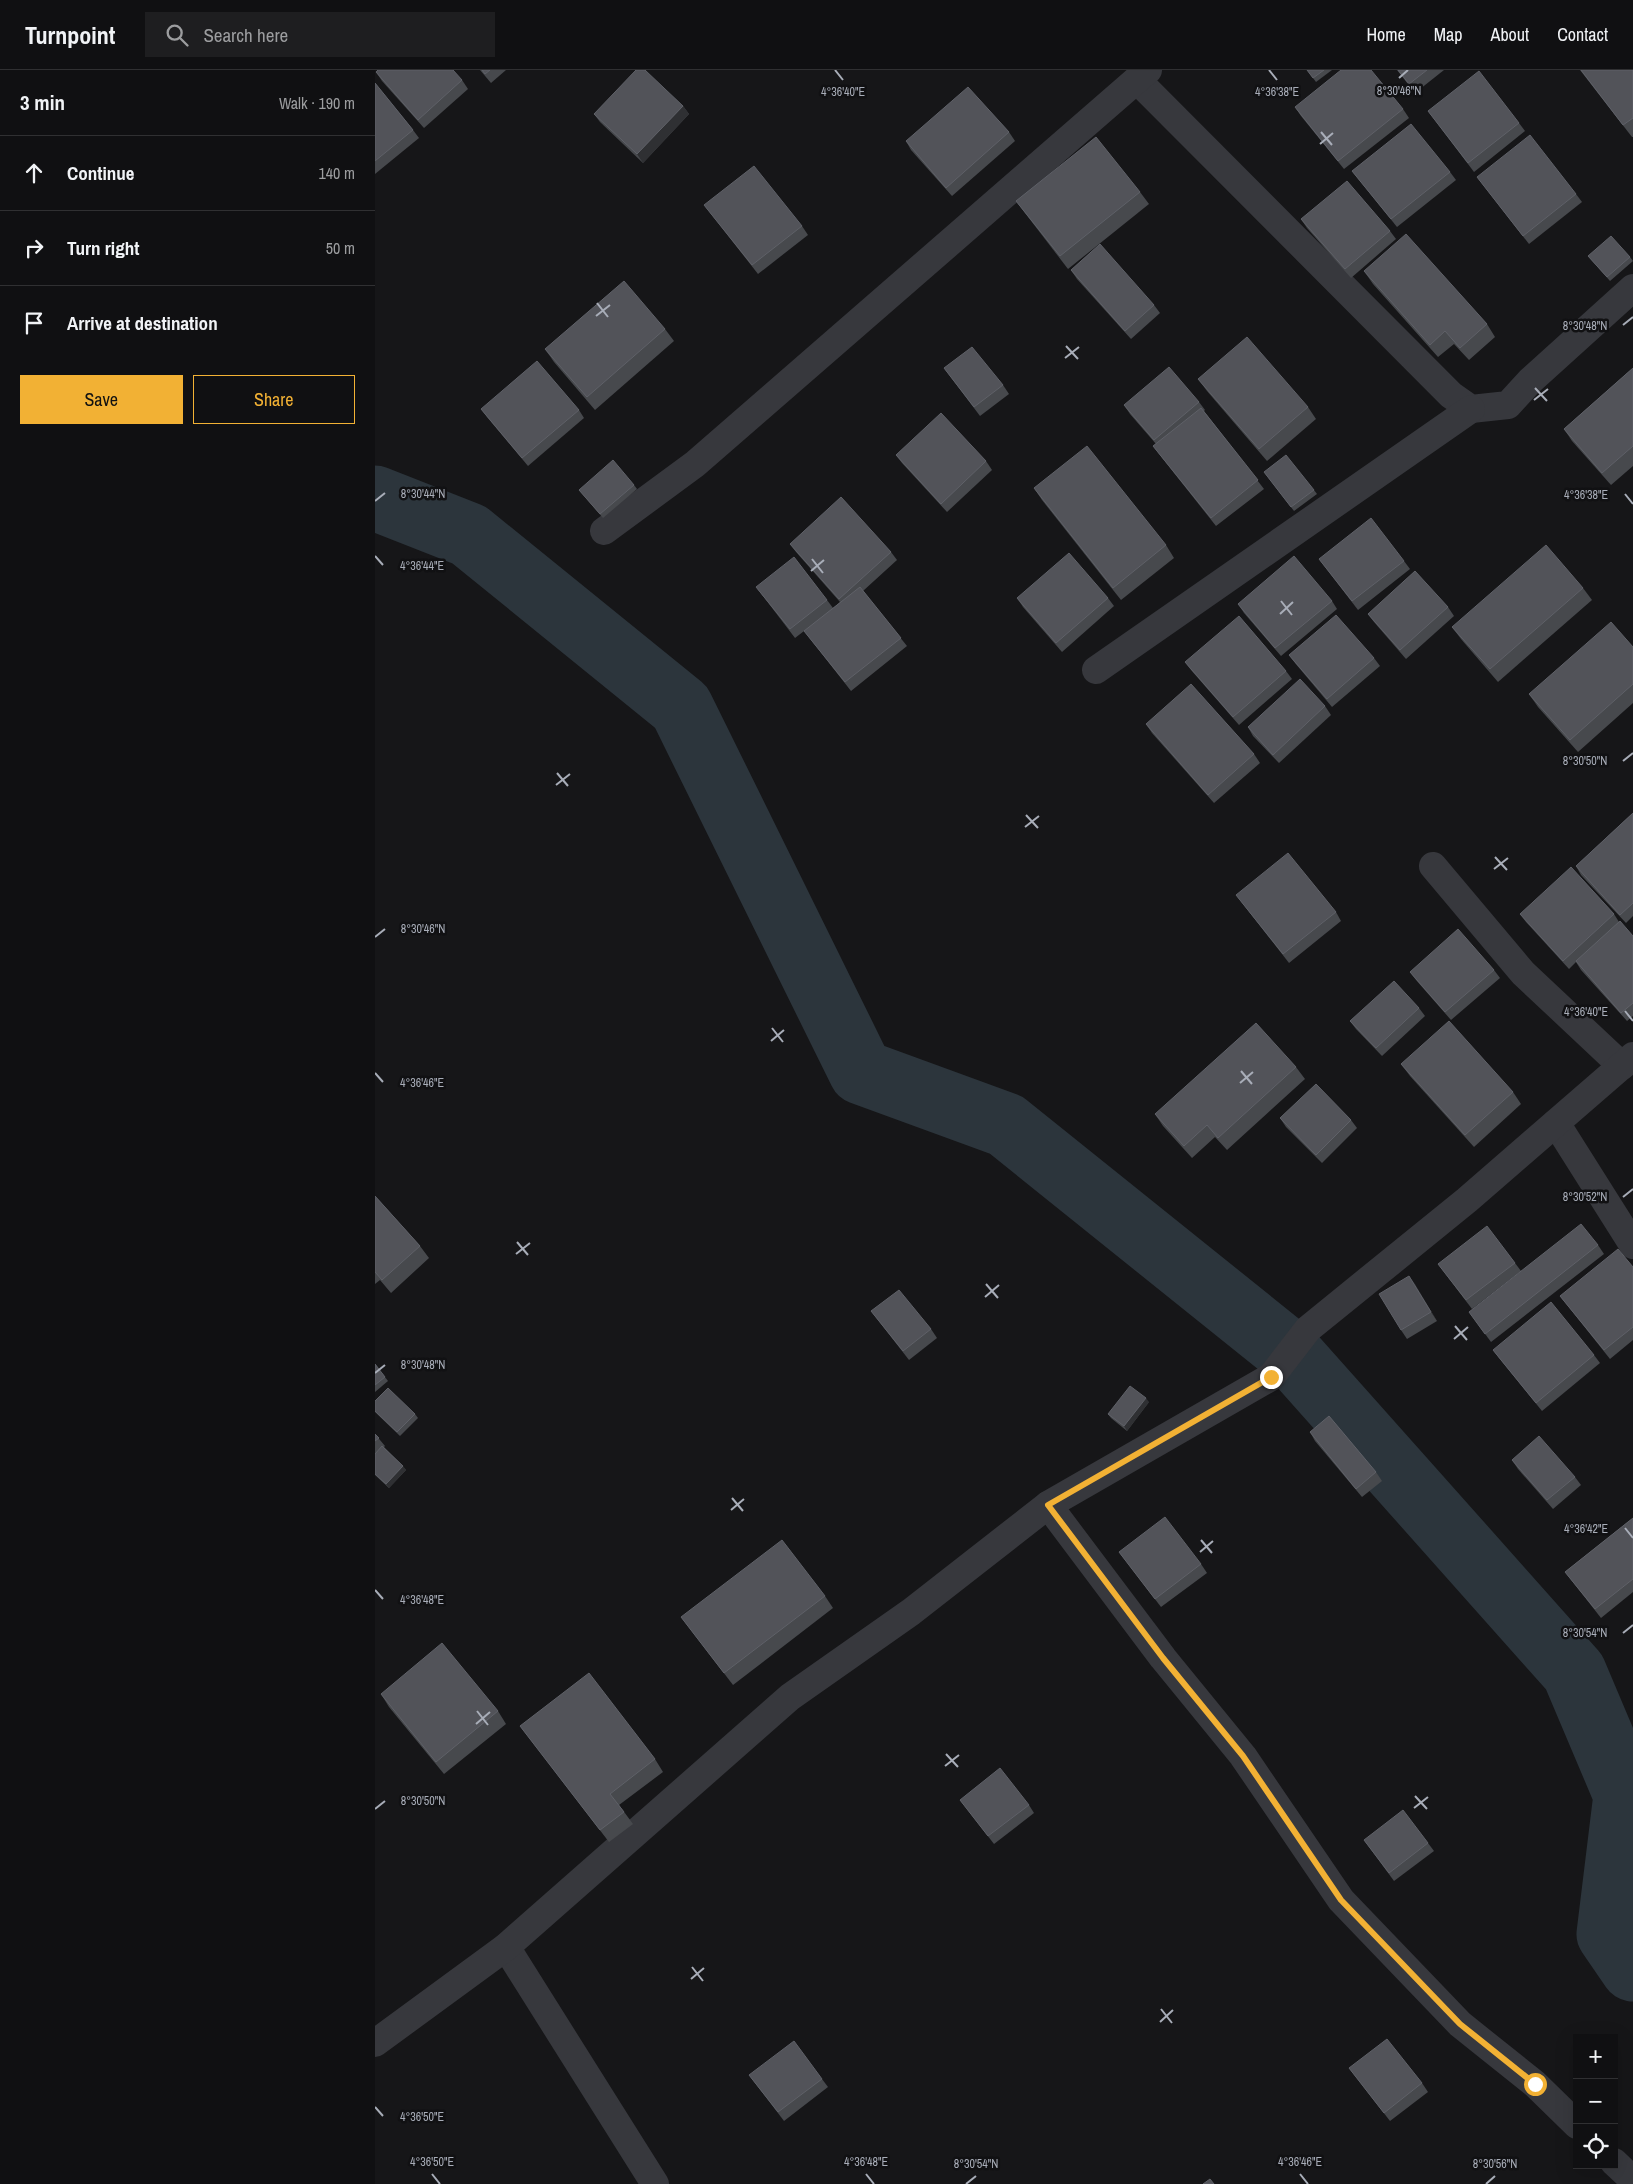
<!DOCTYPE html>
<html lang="en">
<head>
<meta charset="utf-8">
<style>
  :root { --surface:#101012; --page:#1e1e20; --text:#f1f3f6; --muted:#9c9d9f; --line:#303032; --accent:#f2b134 }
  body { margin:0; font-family:"Archivo Narrow",sans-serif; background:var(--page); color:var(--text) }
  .controls { position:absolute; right:15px; bottom:15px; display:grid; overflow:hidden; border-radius:0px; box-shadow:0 5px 20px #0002 }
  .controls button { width:45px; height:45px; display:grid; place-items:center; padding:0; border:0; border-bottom:1px solid var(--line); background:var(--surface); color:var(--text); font:25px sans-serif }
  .stop { position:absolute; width:15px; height:15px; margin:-11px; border:4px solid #f2b134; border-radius:50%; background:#fff }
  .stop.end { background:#f2b134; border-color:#fff; box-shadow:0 1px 5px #0008 }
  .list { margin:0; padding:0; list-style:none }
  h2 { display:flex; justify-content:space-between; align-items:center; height:65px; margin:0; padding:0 20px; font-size:21px }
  h2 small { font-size:16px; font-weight:400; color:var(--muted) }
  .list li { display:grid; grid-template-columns:32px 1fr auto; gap:15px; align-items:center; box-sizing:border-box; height:75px; padding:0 20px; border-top:1px solid var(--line) }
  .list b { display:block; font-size:19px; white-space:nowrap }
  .list em { font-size:16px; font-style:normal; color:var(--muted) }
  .actions { display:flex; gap:10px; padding:15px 20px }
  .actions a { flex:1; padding:11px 0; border:1px solid var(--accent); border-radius:0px; text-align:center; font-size:18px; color:var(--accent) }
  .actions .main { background:var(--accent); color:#111 }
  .icon { flex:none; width:28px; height:28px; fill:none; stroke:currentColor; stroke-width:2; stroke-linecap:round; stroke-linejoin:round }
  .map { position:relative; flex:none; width:1258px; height:2114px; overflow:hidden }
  header { display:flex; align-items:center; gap:30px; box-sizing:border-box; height:70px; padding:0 25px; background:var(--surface); border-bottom:1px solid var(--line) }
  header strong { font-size:24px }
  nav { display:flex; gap:28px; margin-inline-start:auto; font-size:18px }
  .search { width:350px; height:45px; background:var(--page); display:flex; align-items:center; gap:12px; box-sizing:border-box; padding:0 18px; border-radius:0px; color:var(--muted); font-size:19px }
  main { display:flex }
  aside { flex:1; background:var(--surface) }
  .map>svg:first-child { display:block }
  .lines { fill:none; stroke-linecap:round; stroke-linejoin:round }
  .river { stroke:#2c353c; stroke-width:65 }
  .minor { stroke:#37383d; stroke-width:28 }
  .wall { fill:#47494d }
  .shaded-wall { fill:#2f3033 }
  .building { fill:#525359; stroke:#5f6168 }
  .route { stroke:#f2b134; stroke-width:6 }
  .ticks { fill:none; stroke:#a8adb8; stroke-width:2 }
  .ticks-label { font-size:12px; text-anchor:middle; fill:#a8adb8; stroke:#111113; stroke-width:5; stroke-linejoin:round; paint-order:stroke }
</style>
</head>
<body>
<header>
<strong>Turnpoint</strong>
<div class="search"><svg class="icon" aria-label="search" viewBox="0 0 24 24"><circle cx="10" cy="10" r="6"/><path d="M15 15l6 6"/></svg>Search here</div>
<nav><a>Home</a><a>Map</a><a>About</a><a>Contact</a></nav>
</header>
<main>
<aside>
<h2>3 min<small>Walk · 190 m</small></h2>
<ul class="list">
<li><svg class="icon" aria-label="ahead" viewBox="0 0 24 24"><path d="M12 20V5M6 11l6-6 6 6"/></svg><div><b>Continue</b></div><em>140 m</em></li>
<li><svg class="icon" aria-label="right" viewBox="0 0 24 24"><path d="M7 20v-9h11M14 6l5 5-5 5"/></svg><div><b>Turn right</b></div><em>50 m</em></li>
<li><svg class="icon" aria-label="arrive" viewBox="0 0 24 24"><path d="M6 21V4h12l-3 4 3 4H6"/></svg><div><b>Arrive at destination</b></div></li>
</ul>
<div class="actions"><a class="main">Save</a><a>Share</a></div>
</aside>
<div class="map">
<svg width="1258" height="2114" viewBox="0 0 1258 2114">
  <rect width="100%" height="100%" fill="#161618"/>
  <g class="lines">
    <polyline class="river" points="0,428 94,465 306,637 486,1002 631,1055 916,1284 1199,1602 1251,1725 1234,1864 1258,1899"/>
    <g class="minor">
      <polyline points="762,10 1076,325 1096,339 1133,335 1155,311 1258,218"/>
      <polyline points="229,461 320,394 773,0"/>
      <polyline points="721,600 1096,339"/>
      <polyline points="1058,796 1148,903 1247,996"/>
      <polyline points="1181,1053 1258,1175"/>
      <polyline points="673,1435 788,1588 868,1686 966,1830 1085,1954 1160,2014 1202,2055"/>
      <polyline points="131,1877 280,2114"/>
      <polyline points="0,1973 131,1877 415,1627 536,1542 673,1435 896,1307 933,1259 1092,1130 1258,986"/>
      <polyline points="1239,2092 1258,2110"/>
    </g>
  </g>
  <g class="wall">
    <polygon points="105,0 131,0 116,13"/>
    <polygon points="932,0 957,0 941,12"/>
    <polygon points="1022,0 1069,0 1040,23"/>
    <polygon points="1205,0 1258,0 1258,67 1257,67"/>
    <polygon points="1,2 87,10 93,19 49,58 7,11"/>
    <polygon points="0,13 38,60 44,68 0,104"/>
    <polygon points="308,36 314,44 268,93 225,52 219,44"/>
    <polygon points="920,37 1028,39 1034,48 969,99 926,46"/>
    <polygon points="1053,41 1144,53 1150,61 1099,102"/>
    <polygon points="634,62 640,71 577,126 536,80 531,71"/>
    <polygon points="977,101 1075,102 1081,110 1022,157"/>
    <polygon points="1102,107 1201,124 1207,132 1154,174"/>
    <polygon points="765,122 774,134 693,199 650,143 641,131"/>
    <polygon points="329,135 427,156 433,165 383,204"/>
    <polygon points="926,149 1015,161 1021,169 976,208 932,158"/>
    <polygon points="1213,186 1255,187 1258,191 1235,211"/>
    <polygon points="696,200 779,235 785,243 756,269 702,209"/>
    <polygon points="989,201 1112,254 1120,267 1094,290 1079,274 1063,287 998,214"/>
    <polygon points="290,259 299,271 220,340 179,292 170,279"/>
    <polygon points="569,298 628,315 634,324 605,346"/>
    <polygon points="1258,298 1258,396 1236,415 1197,371 1189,359"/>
    <polygon points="823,309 933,337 941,349 892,391 832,321"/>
    <polygon points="824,332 830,340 829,341 889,419 841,456 784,384 778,376 781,374 755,344 749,335"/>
    <polygon points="106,339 204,340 209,348 153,396 112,347"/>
    <polygon points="521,385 611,391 617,400 572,442 527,393"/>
    <polygon points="889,402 939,420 942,424 919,441"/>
    <polygon points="259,415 262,419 228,448 204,420"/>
    <polygon points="659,418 791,475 799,488 746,530 667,430"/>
    <polygon points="415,474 516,482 522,490 488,521 532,576 476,621 429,561 442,551 420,568 381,517 452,530 458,538 465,532 421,482"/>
    <polygon points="944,489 1029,491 1035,499 983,540"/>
    <polygon points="1208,518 1217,530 1123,612 1086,569 1077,557"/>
    <polygon points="642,528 733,528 739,536 687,582 648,537"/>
    <polygon points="957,531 962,539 906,586 869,543 863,534"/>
    <polygon points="1073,537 1079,546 1031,589 999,552 993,544"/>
    <polygon points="1258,577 1258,633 1203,682 1163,637 1154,624"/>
    <polygon points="914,585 999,588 1005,596 957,637 920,593"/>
    <polygon points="810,592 911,601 917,609 864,655 816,600"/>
    <polygon points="950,636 956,645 904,693 878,666 873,657"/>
    <polygon points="771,654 879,684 885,693 839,733 777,663"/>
    <polygon points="1258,743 1258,846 1251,853 1206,805 1201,796"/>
    <polygon points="861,825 961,842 966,851 914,893"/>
    <polygon points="1145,844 1239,844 1244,852 1258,866 1258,946 1252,951 1206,900 1201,892 1194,899 1151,852"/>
    <polygon points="1119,900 1125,908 1076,950 1041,910 1035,902"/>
    <polygon points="1044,938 1050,946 1007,986 981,959 975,951"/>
    <polygon points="1026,994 1138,1022 1146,1034 1099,1077 1035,1006"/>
    <polygon points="921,997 930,1009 852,1080 840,1067 817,1088 788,1056 780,1044"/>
    <polygon points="905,1048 976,1050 982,1058 947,1093 911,1057"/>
    <polygon points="0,1126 45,1176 54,1188 16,1223 5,1210 0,1214"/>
    <polygon points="1223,1175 1229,1184 1116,1272 1094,1242"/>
    <polygon points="1140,1193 1146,1201 1097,1239 1063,1194"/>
    <polygon points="1258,1197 1258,1270 1235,1289 1185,1226"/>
    <polygon points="1034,1206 1062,1251 1032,1269 1026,1260"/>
    <polygon points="496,1241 556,1259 562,1268 534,1290"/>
    <polygon points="1118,1280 1219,1285 1225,1293 1167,1341 1124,1288"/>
    <polygon points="0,1294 13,1311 0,1322"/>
    <polygon points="0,1331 40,1344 43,1348 25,1366 0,1342"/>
    <polygon points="774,1332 752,1361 736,1348 733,1344"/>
    <polygon points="935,1362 1001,1402 1007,1411 987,1427 940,1371"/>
    <polygon points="0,1364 10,1376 9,1377 31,1400 14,1418 0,1405"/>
    <polygon points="1137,1390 1200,1407 1206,1415 1178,1439 1143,1399"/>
    <polygon points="1258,1448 1258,1522 1226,1548 1190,1502"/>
    <polygon points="744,1482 826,1494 832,1503 786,1537"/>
    <polygon points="450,1526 458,1538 358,1615 306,1547"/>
    <polygon points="6,1624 123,1641 131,1654 69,1704 14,1637"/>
    <polygon points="145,1656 280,1689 288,1702 244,1735 258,1754 234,1772"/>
    <polygon points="585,1730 654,1735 659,1743 619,1774"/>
    <polygon points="989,1770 1053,1773 1059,1781 1019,1811"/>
    <polygon points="974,1998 1047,2013 1053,2022 1015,2051"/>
    <polygon points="374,2005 447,2009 453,2017 409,2051"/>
  </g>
  <g class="shaded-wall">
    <polygon points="308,36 314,44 268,93 262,84"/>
    <polygon points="1034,1206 1040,1214 1062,1251 1056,1242"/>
    <polygon points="771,1328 774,1332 752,1361 749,1356"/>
    <polygon points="28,1396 31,1400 14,1418 11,1414"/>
  </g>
  <g class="building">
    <polygon points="3,0 78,0 87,10 43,50 1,2"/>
    <polygon points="107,0 115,0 110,4"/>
    <polygon points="261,0 270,0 308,36 262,84 219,44"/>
    <polygon points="932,0 949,0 938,8"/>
    <polygon points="966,0 996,0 1028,39 963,91 920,37"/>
    <polygon points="1023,0 1052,0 1034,14"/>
    <polygon points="1206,0 1258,0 1258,48 1248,55"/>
    <polygon points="1104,1 1144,53 1093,93 1053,41"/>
    <polygon points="0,13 38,60 0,91"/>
    <polygon points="593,17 634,62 571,118 531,71"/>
    <polygon points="1036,54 1075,102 1016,149 977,101"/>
    <polygon points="1155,65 1201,124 1148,166 1102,107"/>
    <polygon points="721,67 765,122 685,186 641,131"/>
    <polygon points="379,96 427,156 377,195 329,135"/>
    <polygon points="972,111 1015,161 970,199 926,149"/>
    <polygon points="1031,164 1112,254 1085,278 1070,261 1055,275 989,201"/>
    <polygon points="1236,166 1255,187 1232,207 1213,186"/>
    <polygon points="725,174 779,235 750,261 696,200"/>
    <polygon points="249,211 290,259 212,327 170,279"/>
    <polygon points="872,267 933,337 884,379 823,309"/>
    <polygon points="597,277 628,315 599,337 569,298"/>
    <polygon points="162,291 204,340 147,388 106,339"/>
    <polygon points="794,297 824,332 779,370 749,335"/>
    <polygon points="1258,298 1258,376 1227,403 1189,359"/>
    <polygon points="826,338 883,410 836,448 778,376"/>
    <polygon points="566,343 611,391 566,434 521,385"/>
    <polygon points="712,376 791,475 738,518 659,418"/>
    <polygon points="911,385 939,420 916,437 889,402"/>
    <polygon points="238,390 259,415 225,444 204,420"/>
    <polygon points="466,427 516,482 464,529 415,474"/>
    <polygon points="996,448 1029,491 977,531 944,489"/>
    <polygon points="1171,475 1208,518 1115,599 1077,557"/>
    <polygon points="694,483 733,528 681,573 642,528"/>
    <polygon points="919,486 957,531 900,578 863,534"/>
    <polygon points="419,487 452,530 415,559 381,517"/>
    <polygon points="1040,501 1073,537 1025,580 993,544"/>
    <polygon points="485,517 526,568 470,612 429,561"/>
    <polygon points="961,545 999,588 952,629 914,585"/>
    <polygon points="864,546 911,601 858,647 810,592"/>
    <polygon points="1236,552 1258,577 1258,614 1195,670 1154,624"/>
    <polygon points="925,609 950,636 898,685 873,657"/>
    <polygon points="816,614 879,684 833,725 771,654"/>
    <polygon points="1258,743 1258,833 1245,845 1201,796"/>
    <polygon points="913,783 961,842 908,884 861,825"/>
    <polygon points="1196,797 1239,844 1188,891 1145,844"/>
    <polygon points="1245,851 1258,866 1258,933 1246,943 1201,891"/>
    <polygon points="1083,859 1119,900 1070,942 1035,902"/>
    <polygon points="1019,911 1044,938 1001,978 975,951"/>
    <polygon points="1074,951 1138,1022 1090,1065 1026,994"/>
    <polygon points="881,953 921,997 843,1068 832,1055 809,1076 780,1044"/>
    <polygon points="941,1014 976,1050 941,1085 905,1048"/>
    <polygon points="0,1126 45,1176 7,1210 0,1202"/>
    <polygon points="1206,1154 1223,1175 1110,1264 1094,1242"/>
    <polygon points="1112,1156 1140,1193 1091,1230 1063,1194"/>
    <polygon points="1243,1179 1258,1197 1258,1257 1229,1280 1185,1226"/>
    <polygon points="1034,1206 1056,1242 1026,1260 1004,1224"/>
    <polygon points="524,1220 556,1259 528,1281 496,1241"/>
    <polygon points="1176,1232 1219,1285 1161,1333 1118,1280"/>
    <polygon points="0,1294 10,1307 0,1315"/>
    <polygon points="755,1316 771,1328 749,1356 733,1344"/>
    <polygon points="13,1318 40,1344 22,1362 0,1341 0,1331"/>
    <polygon points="954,1346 1001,1402 981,1419 935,1362"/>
    <polygon points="0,1364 4,1368 0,1371"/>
    <polygon points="1164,1366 1200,1407 1172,1430 1137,1390"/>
    <polygon points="7,1376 28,1396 11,1414 0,1404 0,1384"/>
    <polygon points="790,1447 826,1494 780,1529 744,1482"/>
    <polygon points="1258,1448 1258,1509 1220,1539 1190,1502"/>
    <polygon points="407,1470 450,1526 349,1603 306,1547"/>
    <polygon points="67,1573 123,1641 61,1692 6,1624"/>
    <polygon points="214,1603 280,1689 235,1724 249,1742 225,1760 145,1656"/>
    <polygon points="625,1698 654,1735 613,1766 585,1730"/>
    <polygon points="1028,1740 1053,1773 1014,1803 989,1770"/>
    <polygon points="1012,1969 1047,2013 1009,2043 974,1998"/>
    <polygon points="419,1971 447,2009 403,2042 374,2005"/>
    <polygon points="835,2109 839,2114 828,2114"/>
  </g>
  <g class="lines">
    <polyline class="route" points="896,1307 673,1435 788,1588 868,1686 966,1830 1085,1954 1160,2014"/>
  </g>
  <path class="ticks" d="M460,0l8,10M894,0l8,10M1024,8l9,-8M946,62l11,13M945,74l13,-11M222,233l11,14M221,246l14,-11M1248,255l10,-8M691,276l12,13M690,288l14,-11M1160,318l12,13M1159,330l14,-11M1250,424l8,10M0,431l10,-8M0,486l8,9M437,489l11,14M436,501l13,-11M906,531l11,14M905,544l13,-12M1248,691l10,-8M182,703l11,13M181,715l14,-11M651,745l12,13M650,757l14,-11M1120,787l12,13M1119,799l14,-11M0,867l10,-8M1250,941l8,10M397,958l11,14M396,971l13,-11M866,1001l11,13M0,1003l8,9M865,1013l13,-11M1248,1127l10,-8M142,1172l11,13M141,1184l14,-11M611,1214l12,14M610,1227l14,-12M1080,1256l12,14M1079,1269l14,-12M0,1303l10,-8M357,1428l11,13M356,1440l13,-11M1250,1458l8,10M826,1470l11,13M825,1482l13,-11M0,1520l8,9M1248,1563l10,-8M102,1641l11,14M101,1654l14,-12M571,1684l12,13M570,1696l14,-11M1040,1726l12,13M1039,1738l14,-11M0,1739l10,-8M317,1897l11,14M316,1909l13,-11M786,1939l11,14M785,1952l13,-12M0,2037l8,9M57,2104l8,10M491,2104l8,10M925,2104l8,10M591,2114l10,-8M1111,2114l9,-8"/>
  <g class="ticks-label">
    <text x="1024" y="25">8°30'46"N</text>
    <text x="468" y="26">4°36'40"E</text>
    <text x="902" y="26">4°36'38"E</text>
    <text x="1210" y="260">8°30'48"N</text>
    <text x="48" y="428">8°30'44"N</text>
    <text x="1211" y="429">4°36'38"E</text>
    <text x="47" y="500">4°36'44"E</text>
    <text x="1210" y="695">8°30'50"N</text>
    <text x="48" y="863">8°30'46"N</text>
    <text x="1211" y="946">4°36'40"E</text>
    <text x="47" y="1017">4°36'46"E</text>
    <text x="1210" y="1131">8°30'52"N</text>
    <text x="48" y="1299">8°30'48"N</text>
    <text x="1211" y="1463">4°36'42"E</text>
    <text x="47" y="1534">4°36'48"E</text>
    <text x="1210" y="1567">8°30'54"N</text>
    <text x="48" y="1735">8°30'50"N</text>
    <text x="47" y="2051">4°36'50"E</text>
    <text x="57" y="2096">4°36'50"E</text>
    <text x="491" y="2096">4°36'48"E</text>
    <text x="925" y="2096">4°36'46"E</text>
    <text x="601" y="2098">8°30'54"N</text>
    <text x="1120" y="2098">8°30'56"N</text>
  </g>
</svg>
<div class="controls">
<button>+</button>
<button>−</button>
<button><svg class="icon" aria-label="locate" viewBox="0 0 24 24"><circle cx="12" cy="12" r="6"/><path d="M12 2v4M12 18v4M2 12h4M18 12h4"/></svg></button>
</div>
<div class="stop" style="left:1160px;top:2014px"></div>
<div class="stop end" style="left:896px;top:1307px"></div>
</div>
</main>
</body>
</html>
